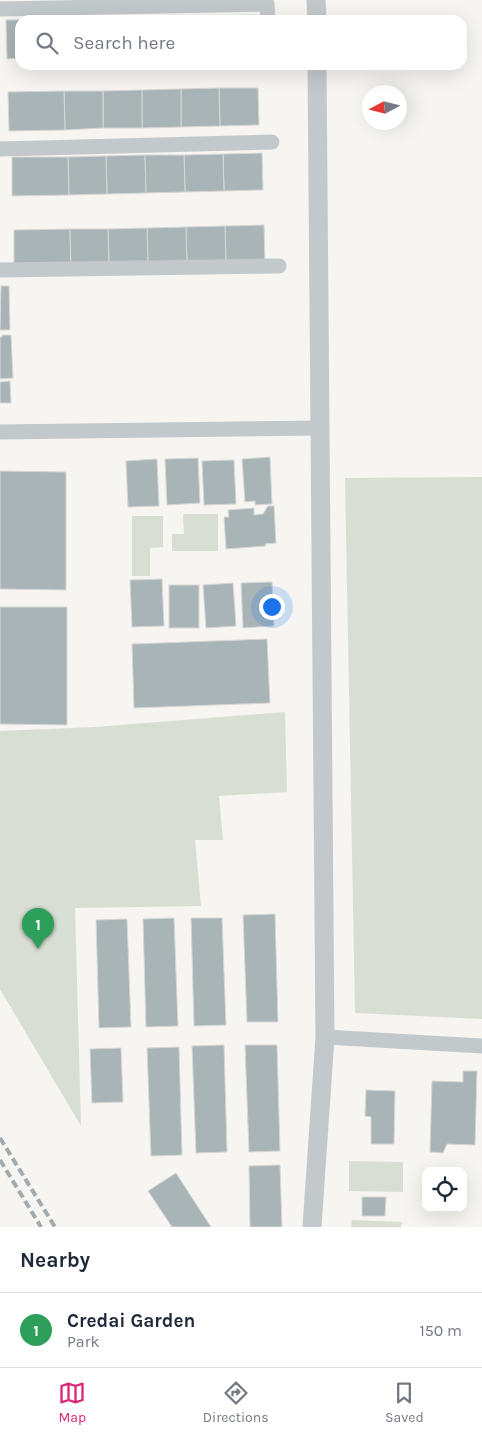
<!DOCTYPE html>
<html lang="en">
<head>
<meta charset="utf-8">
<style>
  :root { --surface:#fff; --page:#f6f6f7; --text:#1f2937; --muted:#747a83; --line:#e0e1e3; --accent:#db2777 }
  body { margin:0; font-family:Karla,sans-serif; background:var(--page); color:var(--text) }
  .controls { position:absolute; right:15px; bottom:15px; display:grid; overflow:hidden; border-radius:10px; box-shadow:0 5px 20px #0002 }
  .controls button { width:45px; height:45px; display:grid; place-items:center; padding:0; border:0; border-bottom:1px solid var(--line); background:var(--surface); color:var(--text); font:25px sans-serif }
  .compass { position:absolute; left:362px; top:85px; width:45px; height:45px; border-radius:50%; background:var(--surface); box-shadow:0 5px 20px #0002; rotate:263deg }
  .you { position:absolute; left:271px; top:606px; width:18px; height:18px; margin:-12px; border:4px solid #fff; border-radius:50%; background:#1a73e8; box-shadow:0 0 0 8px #1a73e833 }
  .badge { display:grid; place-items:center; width:32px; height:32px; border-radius:50%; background:var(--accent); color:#fff; font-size:16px; font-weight:700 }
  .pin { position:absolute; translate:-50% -41px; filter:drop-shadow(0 1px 2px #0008) }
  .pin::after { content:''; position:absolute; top:26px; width:18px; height:15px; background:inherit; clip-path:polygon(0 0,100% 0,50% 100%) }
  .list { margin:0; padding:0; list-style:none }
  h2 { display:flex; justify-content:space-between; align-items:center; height:65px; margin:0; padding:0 20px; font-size:21px }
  h2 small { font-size:16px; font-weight:400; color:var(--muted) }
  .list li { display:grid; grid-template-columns:32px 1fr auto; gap:15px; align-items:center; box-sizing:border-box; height:75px; padding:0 20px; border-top:1px solid var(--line) }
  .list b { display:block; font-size:19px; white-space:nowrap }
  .list p { margin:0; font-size:16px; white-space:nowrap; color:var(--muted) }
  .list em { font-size:16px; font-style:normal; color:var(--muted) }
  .icon { flex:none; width:28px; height:28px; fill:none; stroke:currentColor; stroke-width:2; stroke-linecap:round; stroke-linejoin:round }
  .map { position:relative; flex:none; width:482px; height:1227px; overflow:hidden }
  .search { position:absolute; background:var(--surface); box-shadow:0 5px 20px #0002; left:15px; right:15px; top:15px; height:55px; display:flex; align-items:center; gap:12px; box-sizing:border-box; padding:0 18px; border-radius:15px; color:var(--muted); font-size:19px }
  .sheet { height:140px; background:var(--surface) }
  nav { display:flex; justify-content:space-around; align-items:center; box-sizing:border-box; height:70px; border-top:1px solid var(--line); background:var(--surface); font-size:14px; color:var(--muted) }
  nav a { display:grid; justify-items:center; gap:2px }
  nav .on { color:var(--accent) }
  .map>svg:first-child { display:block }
  .green { fill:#d8ded3 }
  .building { fill:#a9b4b7; stroke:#d7d7d5 }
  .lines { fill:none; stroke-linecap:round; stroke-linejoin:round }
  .minor { stroke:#c3c8ca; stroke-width:15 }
  .tertiary { stroke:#c3c8ca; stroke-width:19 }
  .rail { stroke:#a1aaae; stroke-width:4; stroke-dasharray:8 4; stroke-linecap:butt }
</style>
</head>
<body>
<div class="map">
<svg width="482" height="1227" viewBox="0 0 482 1227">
  <rect width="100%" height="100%" fill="#f6f5f2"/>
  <g class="green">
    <polygon points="482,477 482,1019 355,1013 345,478"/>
    <polygon points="183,514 218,514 218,551 172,551 172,534 184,534"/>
    <polygon points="132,516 163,516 163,547 150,548 150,576 132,576"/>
    <polygon points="285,712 287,792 219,796 223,840 195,840 201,906 75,908 81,1126 0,989 0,731 95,727"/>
    <polygon points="349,1161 403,1162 403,1192 349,1191"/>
    <polygon points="352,1220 402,1222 401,1227 351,1227"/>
  </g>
  <g class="building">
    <polygon points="256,15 257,20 218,20 217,16"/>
    <polygon points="217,16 218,20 179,20 178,17"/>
    <polygon points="178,17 179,20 140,20 140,18"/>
    <polygon points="100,18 100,20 62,19"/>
    <rect x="100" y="18" width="40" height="2"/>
    <polygon points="62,19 62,20 20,20 20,58 7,59 6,20"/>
    <polygon points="219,88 258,88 259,125 220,126"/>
    <polygon points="219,88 220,126 181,127 181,89"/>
    <polygon points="181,89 181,127 142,128 142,90"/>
    <polygon points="142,90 142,128 103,128 103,91"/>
    <polygon points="64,91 103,91 103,128 65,130"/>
    <polygon points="64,91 65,130 9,131 8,92"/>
    <polygon points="262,153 263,190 224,191 223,154"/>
    <polygon points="223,154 224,191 185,192 184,155"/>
    <polygon points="145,155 146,193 107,194 106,156"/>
    <polygon points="145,155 184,155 185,192 146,193"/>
    <polygon points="106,156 107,194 69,195 68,157"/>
    <polygon points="12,157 68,157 69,195 12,196"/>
    <polygon points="264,225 265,263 226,264 225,226"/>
    <polygon points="225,226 226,264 187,264 186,227"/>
    <polygon points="186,227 187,264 148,265 147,228"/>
    <polygon points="147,228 148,265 109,266 108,229"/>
    <polygon points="70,229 71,268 14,269 14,230"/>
    <polygon points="70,229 108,229 109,266 71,268"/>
    <polygon points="1,286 9,286 10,330 0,330"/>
    <polygon points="2,335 11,335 13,378 0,379 0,337 2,337"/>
    <polygon points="10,381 11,403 0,403 0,382"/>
    <polygon points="270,457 272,504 255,505 255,501 245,502 242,459"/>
    <polygon points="198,458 200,503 167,505 165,459"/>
    <polygon points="157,459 159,506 128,507 126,461"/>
    <polygon points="234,460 236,504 204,505 202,461"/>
    <polygon points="0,471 66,472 66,590 0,589"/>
    <polygon points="268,506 274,506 276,543 265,544 266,546 226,549 224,517 229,517 228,510 254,508 254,515 263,514"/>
    <polygon points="162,579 164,626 132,627 130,580"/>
    <polygon points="272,582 274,626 243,628 241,583"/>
    <polygon points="233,583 236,626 206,628 203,585"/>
    <rect x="169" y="585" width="30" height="43"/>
    <polygon points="0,607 67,607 67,725 0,724"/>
    <polygon points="267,639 270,703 134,708 132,644"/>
    <polygon points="275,914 278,1022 247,1022 243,915"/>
    <polygon points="174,918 178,1026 146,1027 143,919"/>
    <polygon points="191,918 222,918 226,1025 194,1026"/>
    <polygon points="127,919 131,1027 99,1028 96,920"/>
    <polygon points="224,1045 227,1152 196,1153 192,1046"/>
    <polygon points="245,1045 277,1045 280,1151 249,1152"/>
    <polygon points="179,1047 182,1155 151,1156 147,1048"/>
    <polygon points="121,1048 123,1102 92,1103 90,1049"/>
    <polygon points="463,1071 477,1071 475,1145 447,1144 443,1153 430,1152 432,1081 463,1082"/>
    <polygon points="366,1090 395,1091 394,1144 371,1144 371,1117 365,1116"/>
    <polygon points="280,1165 282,1227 250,1227 249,1166"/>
    <polygon points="176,1173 211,1227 172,1227 148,1191"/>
    <polygon points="362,1197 386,1197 385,1216 362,1216"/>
  </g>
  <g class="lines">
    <g class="minor">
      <polyline points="0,9 267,4 268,20"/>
      <polyline points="0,149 272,142"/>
      <polyline points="0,270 279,266"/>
      <polyline points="0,432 320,428"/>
      <polyline points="325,1037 482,1046"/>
    </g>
    <g class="tertiary">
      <polyline points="316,0 317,20"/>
      <polyline points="312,1227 325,1037 317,65"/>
    </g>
    <g class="rail">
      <polyline points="0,1138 55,1227"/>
      <polyline points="0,1160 41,1227"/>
    </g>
  </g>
</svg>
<div class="controls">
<button><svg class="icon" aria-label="locate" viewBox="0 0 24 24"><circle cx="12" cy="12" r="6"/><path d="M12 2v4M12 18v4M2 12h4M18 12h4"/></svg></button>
</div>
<svg class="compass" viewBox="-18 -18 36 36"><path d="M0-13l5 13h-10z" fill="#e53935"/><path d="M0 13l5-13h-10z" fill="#747a83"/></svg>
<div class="you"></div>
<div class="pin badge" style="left:38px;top:949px;background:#2e9e5b">1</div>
<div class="search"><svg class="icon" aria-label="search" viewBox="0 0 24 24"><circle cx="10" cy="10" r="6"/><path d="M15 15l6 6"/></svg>Search here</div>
</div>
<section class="sheet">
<h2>Nearby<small></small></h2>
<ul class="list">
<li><span class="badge" style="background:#2e9e5b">1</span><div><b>Credai Garden</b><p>Park</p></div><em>150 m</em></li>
</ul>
</section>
<nav>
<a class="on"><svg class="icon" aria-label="map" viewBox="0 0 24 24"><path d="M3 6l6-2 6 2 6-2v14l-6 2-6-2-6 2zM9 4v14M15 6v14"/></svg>Map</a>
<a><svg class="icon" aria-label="directions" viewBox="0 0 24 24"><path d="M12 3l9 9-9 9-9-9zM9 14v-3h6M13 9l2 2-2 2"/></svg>Directions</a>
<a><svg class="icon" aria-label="saved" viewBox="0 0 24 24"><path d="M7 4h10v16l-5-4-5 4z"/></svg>Saved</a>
</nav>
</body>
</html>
